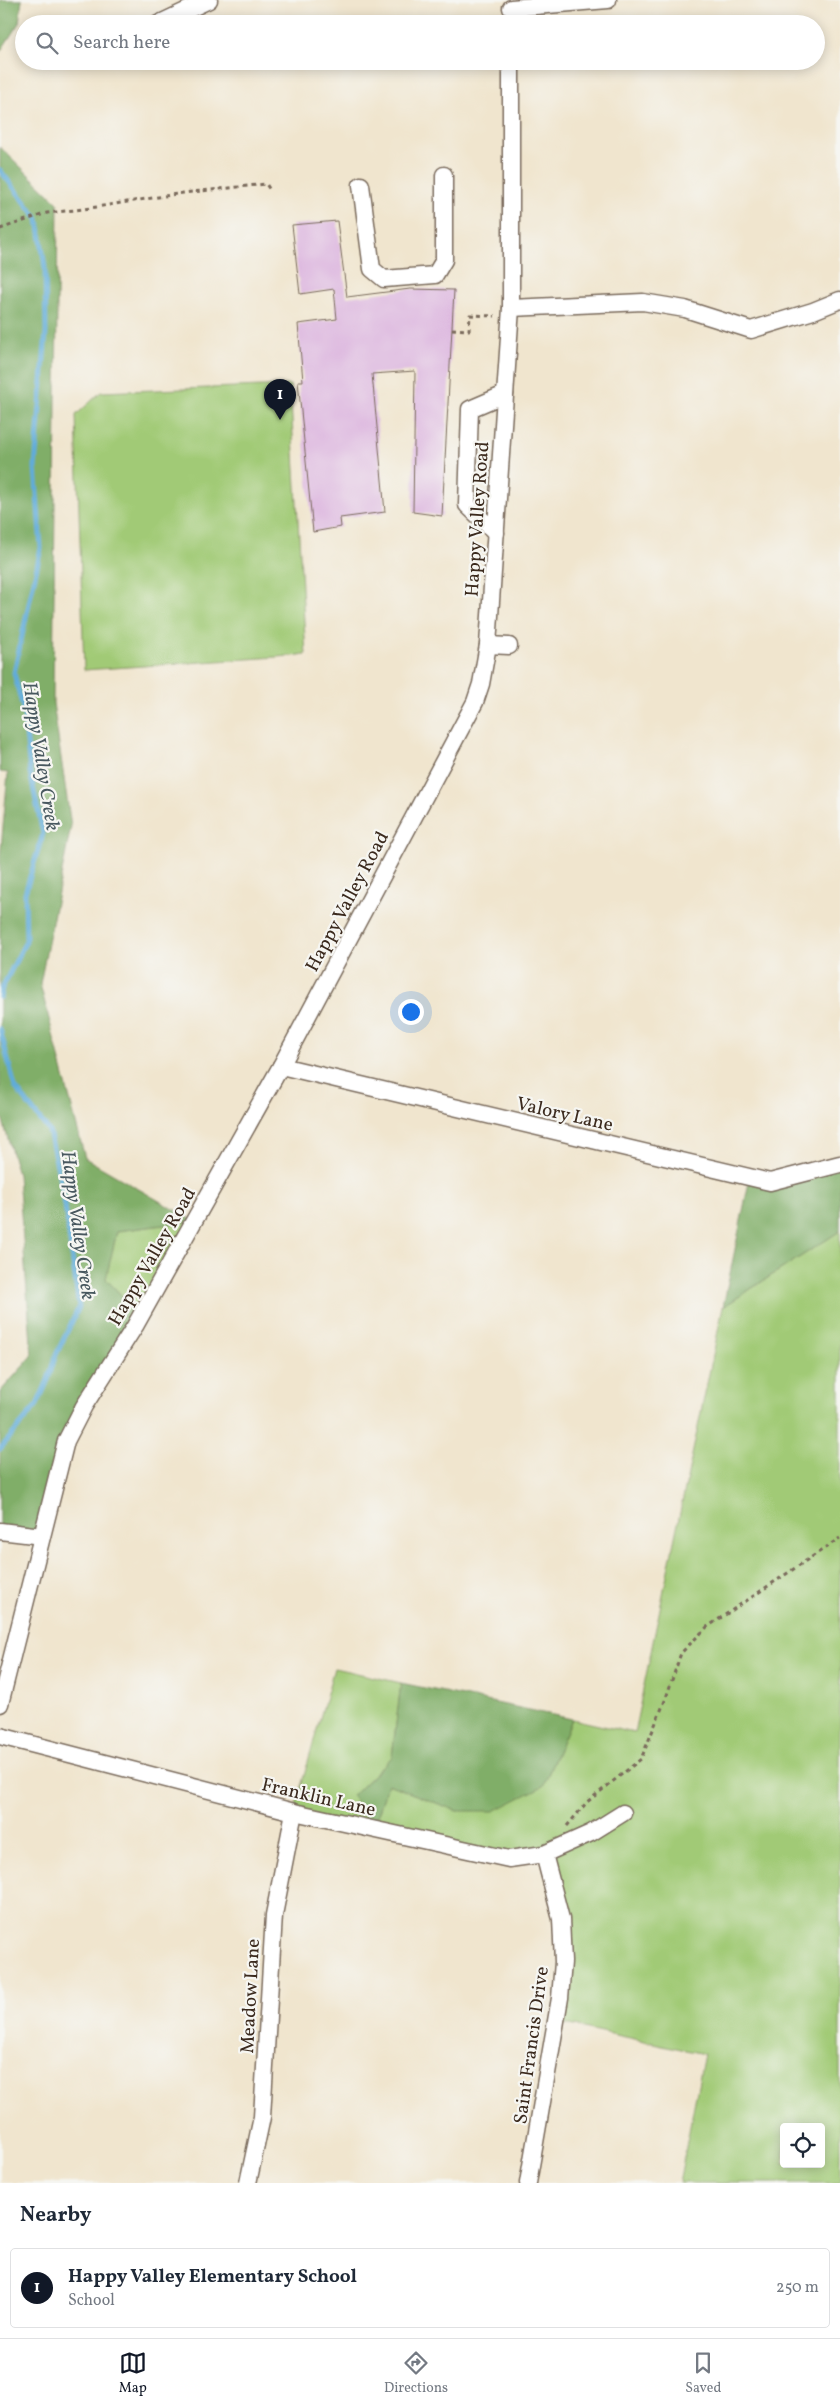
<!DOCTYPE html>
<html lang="en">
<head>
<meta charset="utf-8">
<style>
  :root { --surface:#fff; --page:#f6f6f7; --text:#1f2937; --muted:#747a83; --line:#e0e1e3; --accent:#111827 }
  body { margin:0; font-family:Vollkorn,serif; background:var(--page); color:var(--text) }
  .controls { position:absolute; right:15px; bottom:15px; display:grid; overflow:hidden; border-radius:5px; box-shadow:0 2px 12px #0003 }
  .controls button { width:45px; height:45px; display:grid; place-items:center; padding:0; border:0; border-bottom:1px solid var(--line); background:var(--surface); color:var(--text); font:25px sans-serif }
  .you { position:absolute; left:410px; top:1011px; width:18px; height:18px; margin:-12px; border:4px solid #fff; border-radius:50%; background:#1a73e8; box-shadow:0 0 0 8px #1a73e833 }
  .badge { display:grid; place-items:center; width:32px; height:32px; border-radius:50%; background:var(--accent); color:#fff; font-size:16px; font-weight:700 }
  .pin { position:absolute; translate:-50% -41px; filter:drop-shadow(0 1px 2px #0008) }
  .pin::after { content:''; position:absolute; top:26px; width:18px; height:15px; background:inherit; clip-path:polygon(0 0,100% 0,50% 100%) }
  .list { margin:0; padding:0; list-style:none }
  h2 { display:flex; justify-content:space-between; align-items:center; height:65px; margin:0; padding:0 20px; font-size:21px }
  h2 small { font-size:16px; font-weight:400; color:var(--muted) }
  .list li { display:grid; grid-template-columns:32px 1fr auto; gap:15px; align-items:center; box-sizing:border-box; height:80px; margin:0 10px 10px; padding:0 10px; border:1px solid var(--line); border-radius:5px }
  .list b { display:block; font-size:19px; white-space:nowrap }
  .list p { margin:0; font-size:16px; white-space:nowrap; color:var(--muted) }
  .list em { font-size:16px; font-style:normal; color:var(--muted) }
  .icon { flex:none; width:28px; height:28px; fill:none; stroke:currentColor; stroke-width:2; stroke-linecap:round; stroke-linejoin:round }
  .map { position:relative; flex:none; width:840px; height:2183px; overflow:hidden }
  .search { position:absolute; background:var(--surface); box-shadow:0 2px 12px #0003; left:15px; right:15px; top:15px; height:55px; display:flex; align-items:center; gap:12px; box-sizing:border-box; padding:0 18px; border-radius:28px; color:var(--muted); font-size:19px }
  .sheet { height:155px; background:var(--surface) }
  nav { display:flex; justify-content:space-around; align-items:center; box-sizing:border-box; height:70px; border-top:1px solid var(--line); background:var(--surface); font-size:14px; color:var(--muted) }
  nav a { display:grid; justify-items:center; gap:2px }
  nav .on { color:var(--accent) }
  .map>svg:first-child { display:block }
  .green { fill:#a1ca76; stroke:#6e7a4a; fill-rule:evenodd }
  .forest { fill:#80ae67; stroke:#5e6c42 }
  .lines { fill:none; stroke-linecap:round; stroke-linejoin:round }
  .stream { stroke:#60acd9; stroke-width:5 }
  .building { fill:#dbb3de }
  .minor-casing { stroke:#7a6b5c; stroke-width:19 }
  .path { stroke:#7a6b5c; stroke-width:3; stroke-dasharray:4 4; stroke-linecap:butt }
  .minor { stroke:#fff; stroke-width:16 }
  .labels { text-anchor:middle; stroke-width:4.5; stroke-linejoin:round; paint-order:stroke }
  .street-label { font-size:19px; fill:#3b2a1e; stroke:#f6f6f2 }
  .water-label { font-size:20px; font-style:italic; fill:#48585f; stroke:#f6f6f2 }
</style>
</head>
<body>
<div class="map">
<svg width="840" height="2183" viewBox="0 0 840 2183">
  <rect width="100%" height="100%" fill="#f6f6f2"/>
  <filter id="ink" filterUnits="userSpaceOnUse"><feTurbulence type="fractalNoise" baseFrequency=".02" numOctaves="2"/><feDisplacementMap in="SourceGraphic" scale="10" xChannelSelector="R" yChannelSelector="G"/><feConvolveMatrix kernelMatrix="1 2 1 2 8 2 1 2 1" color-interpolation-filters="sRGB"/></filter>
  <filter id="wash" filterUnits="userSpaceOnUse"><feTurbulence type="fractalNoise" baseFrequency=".0096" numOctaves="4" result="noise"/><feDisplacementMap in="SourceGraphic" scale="20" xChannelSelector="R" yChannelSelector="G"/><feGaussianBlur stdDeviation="1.12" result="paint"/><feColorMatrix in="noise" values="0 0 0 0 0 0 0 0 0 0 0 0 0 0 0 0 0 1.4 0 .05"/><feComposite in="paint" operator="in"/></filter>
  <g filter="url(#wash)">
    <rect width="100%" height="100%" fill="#f0e5ce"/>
    <g class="green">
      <polygon points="290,385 306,655 84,670 76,415 101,392"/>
      <polygon points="194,1221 141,1316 105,1279 117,1231"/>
      <path d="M840,1231v952h-161l25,-129 -148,-32 7,-60 -19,-108 -35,5 -215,-47 40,-144 67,15 -9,74 -40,39 21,33 15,-45 69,27 86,-25 29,-67 62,14 89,-426zM784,2127h37v37h-37z"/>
    </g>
    <g class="forest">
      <polygon points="0,0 22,0 19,23 0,52"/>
      <polygon points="0,147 58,203 53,703 71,826 40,984 85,1158 194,1221 117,1231 106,1279 141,1316 84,1406 42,1536 0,1531 0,1392 32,1356 18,1175 0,1110 0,859 8,773 0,772"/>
      <polygon points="840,1164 840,1231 723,1307 750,1177"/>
      <polygon points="401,1683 572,1719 543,1786 494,1811 457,1811 388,1784 373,1829 352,1796 392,1757"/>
    </g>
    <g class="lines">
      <g class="stream">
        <polyline points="0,170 38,219 45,268 46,332 35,467 41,548 14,673 24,713 30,772 43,834 25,893 26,941 2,988 0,997"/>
        <polyline points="0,1029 15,1087 49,1131 63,1192 79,1307 55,1357 48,1380 37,1405 0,1449"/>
      </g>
    </g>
    <g id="blocks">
      <polygon class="building" points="337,221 347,297 410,289 454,290 442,516 413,512 415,371 372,374 385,512 340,518 341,527 313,532 298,381 303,381 298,324 337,319 334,289 300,294 292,225"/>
    </g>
  </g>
  <g filter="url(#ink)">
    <use href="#blocks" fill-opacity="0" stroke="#7a6b5c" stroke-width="1"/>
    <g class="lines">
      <g class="minor-casing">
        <g id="minor">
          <polyline points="511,8 608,0"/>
          <polyline points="158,24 209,0"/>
          <polyline points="361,185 372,269 384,279 435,275 444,260 444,175"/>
          <polyline points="511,308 643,302 685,309 751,330 813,311 840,300"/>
          <polyline points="496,533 467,505 470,409 505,394"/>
          <polyline points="488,645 509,646"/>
          <polyline points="281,1066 770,1182 840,1164"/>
          <polyline points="0,1531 42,1536"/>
          <polyline points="0,1704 66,1441 84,1406 135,1326 281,1066 475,702 481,684 488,645 511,308 511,61"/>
          <polyline points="0,1736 294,1812 509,1859 544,1854 591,1833 623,1813"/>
          <polyline points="248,2183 262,2117 274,1915 294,1812"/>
          <polyline points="528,2183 560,1998 563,1962 561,1919 544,1854"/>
        </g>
      </g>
      <g class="path">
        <polyline points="0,229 47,213 84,209 183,193 266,184 270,190"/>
        <polyline points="452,329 469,330 470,315 495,316"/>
        <polyline points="567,1826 587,1802 641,1759 666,1698 681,1653 707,1627 840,1538"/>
      </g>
      <use href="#minor" class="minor"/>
    </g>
  </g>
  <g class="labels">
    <g class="street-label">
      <text transform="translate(476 519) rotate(-86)" y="7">Happy Valley Road</text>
      <text transform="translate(346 901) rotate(-62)" y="7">Happy Valley Road</text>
      <text transform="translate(565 1113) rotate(13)" y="7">Valory Lane</text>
      <text transform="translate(151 1256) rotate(-60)" y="7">Happy Valley Road</text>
      <text transform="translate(319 1796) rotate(13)" y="7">Franklin Lane</text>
      <text transform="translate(249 1996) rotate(-87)" y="7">Meadow Lane</text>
      <text transform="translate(530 2045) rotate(-82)" y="7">Saint Francis Drive</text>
    </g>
    <g class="water-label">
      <text transform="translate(42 756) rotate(81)" y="7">Happy Valley Creek</text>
      <text transform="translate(79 1225) rotate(82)" y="7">Happy Valley Creek</text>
    </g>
  </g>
</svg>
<div class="controls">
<button><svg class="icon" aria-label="locate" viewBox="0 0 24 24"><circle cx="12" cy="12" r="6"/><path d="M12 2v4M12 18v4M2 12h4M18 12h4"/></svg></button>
</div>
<div class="you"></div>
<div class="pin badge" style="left:280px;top:420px">1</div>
<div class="search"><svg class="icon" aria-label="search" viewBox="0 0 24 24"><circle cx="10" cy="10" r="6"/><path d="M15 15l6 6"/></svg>Search here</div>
</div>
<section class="sheet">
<h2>Nearby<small></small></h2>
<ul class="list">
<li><span class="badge">1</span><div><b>Happy Valley Elementary School</b><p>School</p></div><em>250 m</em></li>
</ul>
</section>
<nav>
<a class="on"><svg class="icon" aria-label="map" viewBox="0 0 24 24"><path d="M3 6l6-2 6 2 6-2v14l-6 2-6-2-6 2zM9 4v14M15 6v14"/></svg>Map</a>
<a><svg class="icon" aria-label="directions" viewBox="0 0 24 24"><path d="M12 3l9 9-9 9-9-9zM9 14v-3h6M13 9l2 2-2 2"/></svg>Directions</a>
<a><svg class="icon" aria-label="saved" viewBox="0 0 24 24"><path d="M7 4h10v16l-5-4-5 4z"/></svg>Saved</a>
</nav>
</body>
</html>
